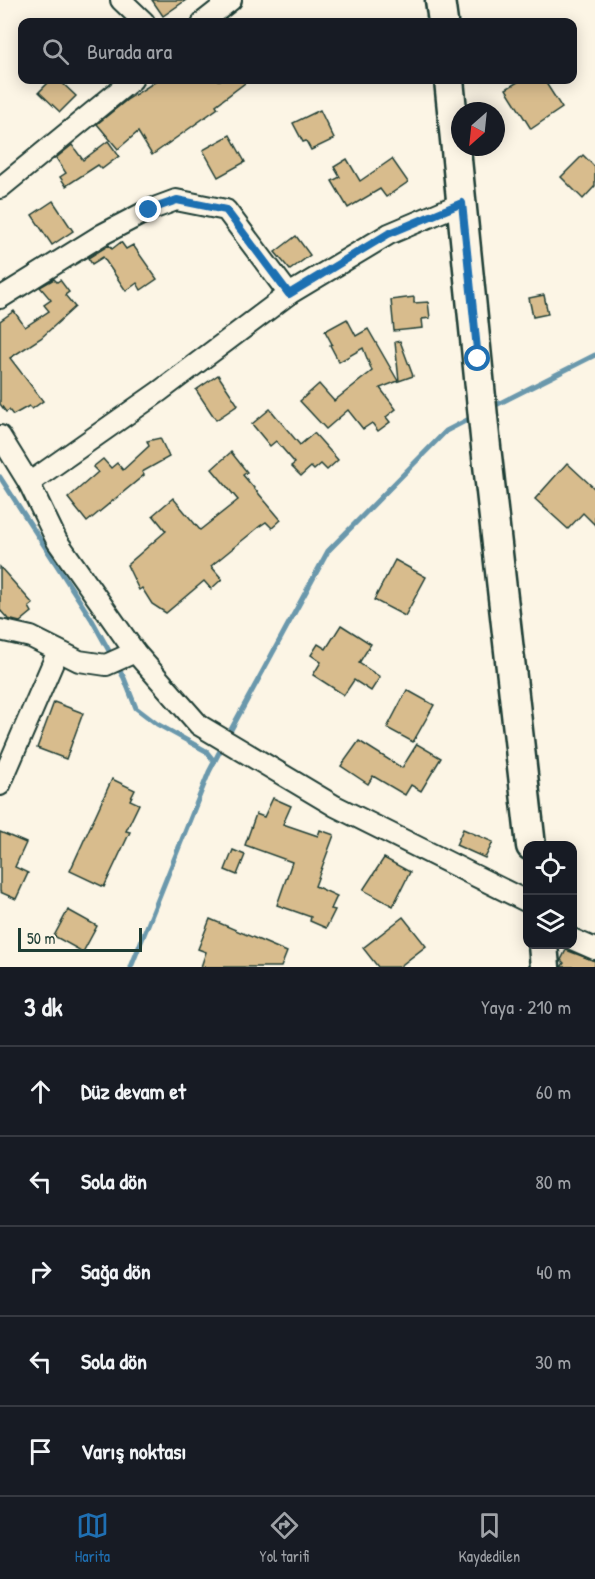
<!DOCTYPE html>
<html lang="tr">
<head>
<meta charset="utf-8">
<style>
  :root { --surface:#171b24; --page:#20242c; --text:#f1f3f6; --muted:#9ea1a6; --line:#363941; --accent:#1f6fb2 }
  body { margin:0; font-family:"Patrick Hand",sans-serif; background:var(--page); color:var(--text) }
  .controls { position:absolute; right:18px; bottom:18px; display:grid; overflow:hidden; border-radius:12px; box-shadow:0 3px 15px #0003 }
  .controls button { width:54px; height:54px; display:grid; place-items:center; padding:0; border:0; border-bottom:2px solid var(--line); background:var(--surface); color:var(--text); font:30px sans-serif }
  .compass { position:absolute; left:451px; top:102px; width:54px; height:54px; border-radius:50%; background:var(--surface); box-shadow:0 3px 15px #0003; rotate:207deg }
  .scale { position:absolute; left:18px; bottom:15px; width:124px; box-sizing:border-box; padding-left:6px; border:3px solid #1f3d34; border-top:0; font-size:16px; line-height:21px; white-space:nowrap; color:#1f3d34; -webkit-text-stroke:4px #fcf5e5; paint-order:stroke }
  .stop { position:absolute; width:18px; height:18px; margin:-14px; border:4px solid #1f6fb2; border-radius:50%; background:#fff }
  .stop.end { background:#1f6fb2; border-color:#fff; box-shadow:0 2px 6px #0008 }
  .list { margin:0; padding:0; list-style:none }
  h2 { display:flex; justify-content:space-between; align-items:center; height:78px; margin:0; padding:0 24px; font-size:26px }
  h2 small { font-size:20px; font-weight:400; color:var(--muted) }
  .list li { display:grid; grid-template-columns:39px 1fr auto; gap:18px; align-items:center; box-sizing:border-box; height:90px; padding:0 24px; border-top:2px solid var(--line) }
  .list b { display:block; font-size:22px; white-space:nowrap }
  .list em { font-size:20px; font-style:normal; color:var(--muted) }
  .icon { flex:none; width:33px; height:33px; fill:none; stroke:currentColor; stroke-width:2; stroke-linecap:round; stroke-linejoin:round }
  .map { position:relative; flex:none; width:595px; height:967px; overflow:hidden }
  .search { position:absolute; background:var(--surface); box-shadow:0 3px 15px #0003; left:18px; right:18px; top:18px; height:66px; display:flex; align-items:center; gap:15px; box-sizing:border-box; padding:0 21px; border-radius:12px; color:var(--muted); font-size:22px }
  .sheet { height:528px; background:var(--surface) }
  nav { display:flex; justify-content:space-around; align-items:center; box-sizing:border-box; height:84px; border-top:2px solid var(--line); background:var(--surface); font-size:16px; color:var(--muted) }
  nav a { display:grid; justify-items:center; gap:3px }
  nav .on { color:var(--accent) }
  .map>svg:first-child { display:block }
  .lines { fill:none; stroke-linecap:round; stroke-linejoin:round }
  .stream { stroke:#6b98ac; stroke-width:5 }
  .building { fill:#d8bc8d; stroke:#1f3d34; stroke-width:1.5 }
  .minor-casing { stroke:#1f3d34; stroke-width:24 }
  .secondary-casing { stroke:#1f3d34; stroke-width:33 }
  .minor { stroke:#fcf5e5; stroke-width:20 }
  .secondary { stroke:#fcf5e5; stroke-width:28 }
  .route { stroke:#1f6fb2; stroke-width:8 }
</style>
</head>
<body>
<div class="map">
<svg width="595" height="967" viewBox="0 0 595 967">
  <rect width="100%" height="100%" fill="#fcf5e5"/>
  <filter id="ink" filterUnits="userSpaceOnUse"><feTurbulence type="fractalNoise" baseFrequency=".0167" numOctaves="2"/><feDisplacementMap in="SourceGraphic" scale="12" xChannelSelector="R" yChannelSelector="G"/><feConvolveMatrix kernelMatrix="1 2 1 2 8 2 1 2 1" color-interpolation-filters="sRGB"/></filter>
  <g filter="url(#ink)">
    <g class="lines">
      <g class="stream">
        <polyline points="490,408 595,355"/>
        <polyline points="0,477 92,620 124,678 136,708 157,724 206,751 214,761"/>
        <polyline points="227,737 328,551 446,431 473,417"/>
        <polyline points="131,967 209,772 223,745"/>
      </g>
    </g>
    <g class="building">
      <polygon points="152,0 186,0 163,16"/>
      <polygon points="51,80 59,80 76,96 60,112 39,92"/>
      <polygon points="158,80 249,80 216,105 218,108 152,155 138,132 118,149 97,124 128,99"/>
      <polygon points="521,80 544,80 562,108 531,129 506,89"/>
      <polygon points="320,110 334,139 311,150 306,141 303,142 293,123"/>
      <polygon points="230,135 245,162 218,177 203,150"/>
      <polygon points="108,141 119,156 102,169 98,165 66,186 60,177 66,173 56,158 72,145 83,160"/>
      <polygon points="583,155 595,167 595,186 583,199 561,177"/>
      <polygon points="347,159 360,181 392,159 408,182 386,197 380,189 348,208 332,181 340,177 334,167"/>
      <polygon points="53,201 73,231 52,245 32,215"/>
      <polygon points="296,236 310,255 290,270 275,252"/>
      <polygon points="121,242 126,249 133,245 157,279 141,290 137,283 126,291 103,257 92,264 88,258 109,245 112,249"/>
      <polygon points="54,279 57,282 60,280 69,292 65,295 75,307 41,338 10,358 43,401 32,409 29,406 13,415 9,410 6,412 0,404 0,321 14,311 25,327 49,311 44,305 51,300 40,287"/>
      <polygon points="544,295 548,314 533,317 529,298"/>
      <polygon points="414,297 414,303 428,302 430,318 422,319 423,328 394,331 391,300"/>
      <polygon points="347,319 356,336 368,329 398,381 380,388 396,409 386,417 390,422 378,431 372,423 363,429 348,410 326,429 300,401 319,384 334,401 372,371 363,348 339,362 330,345 332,344 325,331"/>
      <polygon points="400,341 413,376 399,381 395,342"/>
      <polygon points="218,375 238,405 216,420 196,390"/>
      <polygon points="270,409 300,445 314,433 338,460 327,470 321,464 314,470 311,467 301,476 291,466 295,463 276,441 270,446 252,424"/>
      <polygon points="160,438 169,457 142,472 144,475 87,522 68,498 98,472 93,467 103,459 111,468 117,463 123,470 149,446 147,441"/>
      <polygon points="231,452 247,472 243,475 281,520 272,528 266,522 260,526 211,566 222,579 211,589 204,581 166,613 152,604 142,588 139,590 127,565 166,531 153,515 173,498 200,530 238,500 212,469"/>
      <polygon points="567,463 595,489 595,525 583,513 568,529 535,499"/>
      <polygon points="395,560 426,577 405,616 374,600"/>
      <polygon points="0,567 33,604 29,607 32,612 20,622 8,619 0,610"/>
      <polygon points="341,625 371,644 359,663 380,677 371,691 354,680 344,695 313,675 321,662 311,655 318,644 326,649"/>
      <polygon points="407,690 434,705 413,742 387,728"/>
      <polygon points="54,702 83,713 66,759 37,748"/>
      <polygon points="359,741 402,768 417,744 441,758 421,791 411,785 405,795 373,776 368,784 341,766"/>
      <polygon points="112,779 135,790 130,800 139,804 126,831 130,832 104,887 70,871"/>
      <polygon points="273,798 291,806 283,824 318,836 320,830 334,835 315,886 337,896 331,909 335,910 326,928 310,921 311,917 277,905 292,862 245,845 256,814 264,817"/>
      <polygon points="463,829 493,842 485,858 456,845"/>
      <polygon points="0,832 26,843 15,867 28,873 16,899 0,892"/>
      <polygon points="233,850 245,855 237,875 225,870"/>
      <polygon points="384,858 410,872 393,906 363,890"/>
      <polygon points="68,910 97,926 83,952 54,936"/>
      <polygon points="403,917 426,946 399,967 378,967 363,948"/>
      <polygon points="210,919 287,952 281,967 201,967 206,952 198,949"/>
      <polygon points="566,950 595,961 595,967 561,967 564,963 561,960"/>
    </g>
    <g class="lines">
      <g class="minor-casing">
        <g id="minor">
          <polyline points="121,0 144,22"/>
          <polyline points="203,22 231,0"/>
          <polyline points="0,188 132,80"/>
          <polyline points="0,298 103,234 149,210 176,200 226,210 289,294"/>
          <polyline points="0,436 29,483 57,541 135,652 199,725 335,806 528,902"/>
          <polyline points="29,483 160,391 289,294 389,234 462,203"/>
          <polyline points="0,630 31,637 79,661 106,665 135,652"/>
          <polyline points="0,785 58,651"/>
          <polyline points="572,939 595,949"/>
        </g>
      </g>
      <g class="secondary-casing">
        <g id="secondary">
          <polyline points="440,0 443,22"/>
          <polyline points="449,80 486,447 531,846"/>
          <polyline points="543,945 545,967"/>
        </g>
      </g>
      <use href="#minor" class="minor"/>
      <use href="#secondary" class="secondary"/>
    </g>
  </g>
  <g class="lines" filter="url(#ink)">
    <polyline class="route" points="149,210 177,200 226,210 289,294 388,234 462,203 478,359"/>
  </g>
</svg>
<div class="controls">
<button><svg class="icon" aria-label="locate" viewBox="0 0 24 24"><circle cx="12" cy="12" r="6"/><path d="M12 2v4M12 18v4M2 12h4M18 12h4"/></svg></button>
<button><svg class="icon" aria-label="layers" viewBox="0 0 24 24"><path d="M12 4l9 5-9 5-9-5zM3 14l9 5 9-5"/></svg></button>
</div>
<svg class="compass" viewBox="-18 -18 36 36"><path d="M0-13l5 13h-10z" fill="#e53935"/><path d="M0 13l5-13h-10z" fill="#9ea1a6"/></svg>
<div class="scale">50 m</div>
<div class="stop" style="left:478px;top:359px"></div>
<div class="stop end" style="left:149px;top:210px"></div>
<div class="search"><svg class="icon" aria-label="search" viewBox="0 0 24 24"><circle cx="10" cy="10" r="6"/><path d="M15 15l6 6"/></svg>Burada ara</div>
</div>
<section class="sheet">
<h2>3 dk<small>Yaya · 210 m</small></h2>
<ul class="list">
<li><svg class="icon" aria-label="ahead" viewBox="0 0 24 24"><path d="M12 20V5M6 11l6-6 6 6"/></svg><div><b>Düz devam et</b></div><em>60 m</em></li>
<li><svg class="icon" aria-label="left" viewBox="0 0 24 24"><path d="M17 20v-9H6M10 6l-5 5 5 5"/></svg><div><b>Sola dön</b></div><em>80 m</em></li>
<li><svg class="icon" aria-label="right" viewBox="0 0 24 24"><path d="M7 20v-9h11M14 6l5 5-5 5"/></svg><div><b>Sağa dön</b></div><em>40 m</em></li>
<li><svg class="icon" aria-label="left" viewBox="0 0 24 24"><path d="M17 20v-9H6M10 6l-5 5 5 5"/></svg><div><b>Sola dön</b></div><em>30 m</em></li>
<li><svg class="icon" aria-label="arrive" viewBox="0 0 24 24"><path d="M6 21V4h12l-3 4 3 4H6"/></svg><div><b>Varış noktası</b></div></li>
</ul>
</section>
<nav>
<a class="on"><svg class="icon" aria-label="map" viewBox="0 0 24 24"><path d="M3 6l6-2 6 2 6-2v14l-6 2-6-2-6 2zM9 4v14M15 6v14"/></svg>Harita</a>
<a><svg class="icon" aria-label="directions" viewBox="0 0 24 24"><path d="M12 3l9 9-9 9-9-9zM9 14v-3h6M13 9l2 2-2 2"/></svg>Yol tarifi</a>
<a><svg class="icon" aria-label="saved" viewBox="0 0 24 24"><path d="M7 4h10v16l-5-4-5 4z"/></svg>Kaydedilen</a>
</nav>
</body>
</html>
